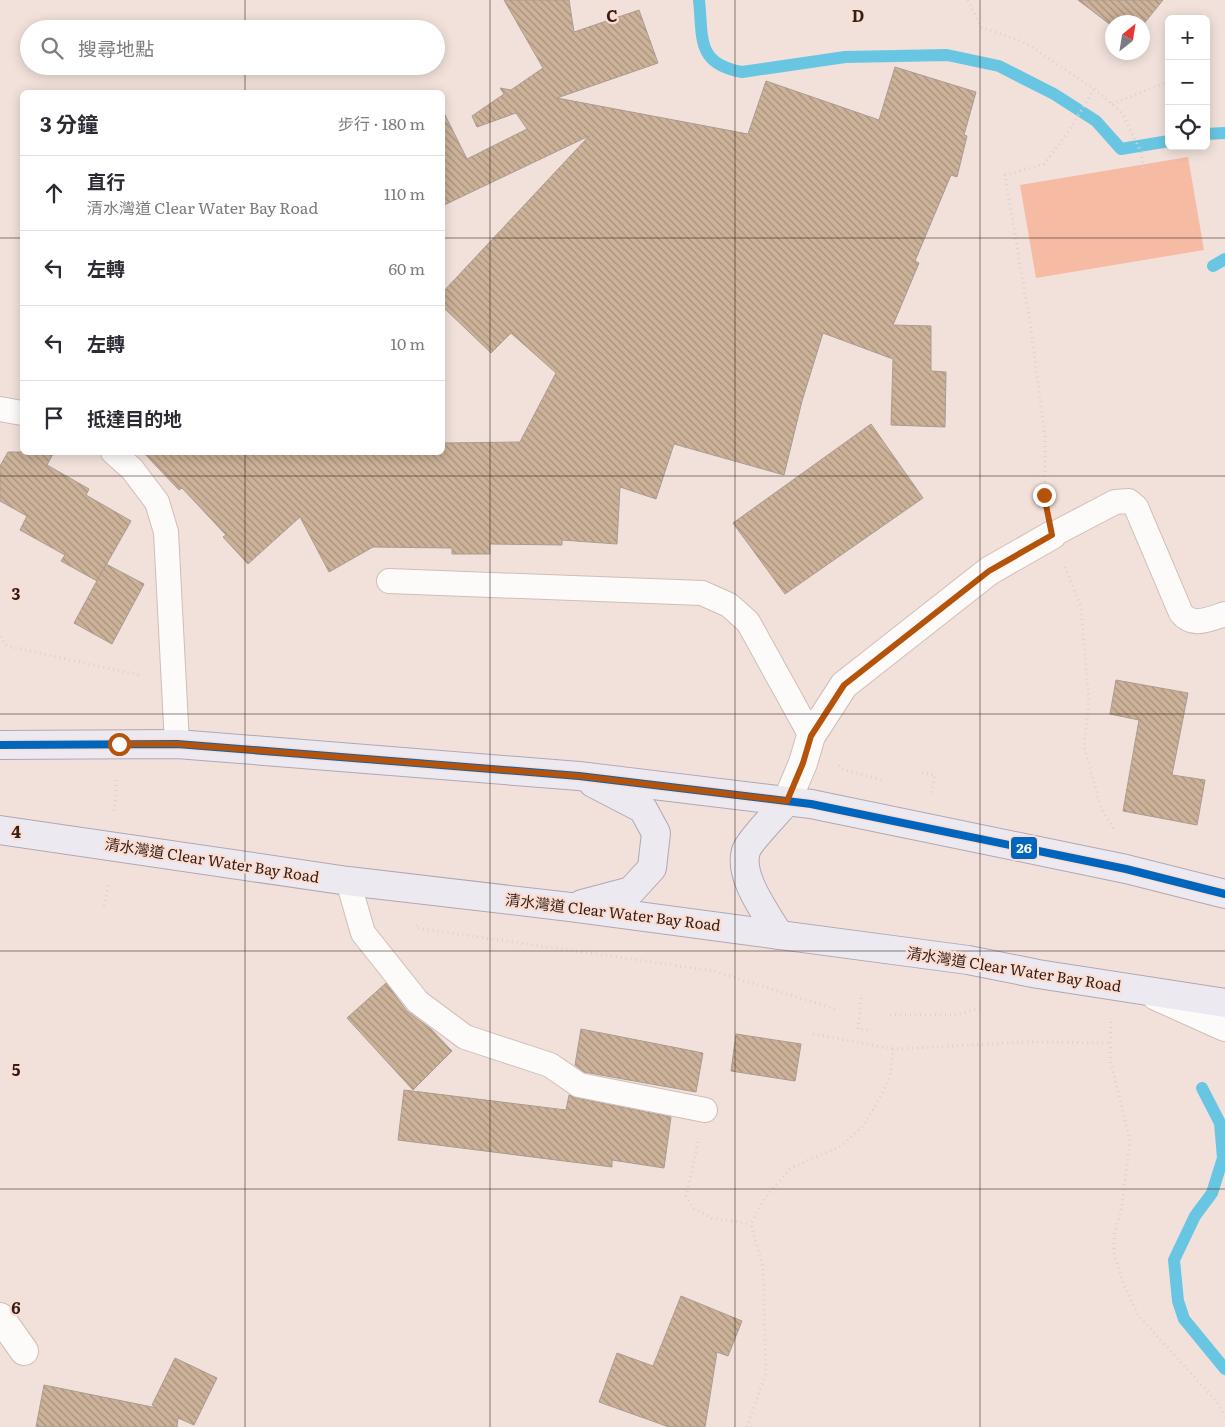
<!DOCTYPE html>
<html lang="zh-TW">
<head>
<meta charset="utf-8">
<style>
  :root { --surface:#fff; --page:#f7f7f7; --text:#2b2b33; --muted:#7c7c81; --line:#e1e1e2 }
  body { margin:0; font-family:Literata,"Noto Sans TC",serif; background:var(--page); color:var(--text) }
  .controls { position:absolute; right:15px; top:15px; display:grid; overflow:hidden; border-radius:8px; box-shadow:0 2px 12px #0003 }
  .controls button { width:45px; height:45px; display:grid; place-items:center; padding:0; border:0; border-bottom:1px solid var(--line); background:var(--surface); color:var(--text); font:25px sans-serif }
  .compass { position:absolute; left:1105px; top:15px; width:45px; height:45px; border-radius:50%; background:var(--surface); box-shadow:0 2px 12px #0003; rotate:30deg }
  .stop { position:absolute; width:15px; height:15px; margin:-11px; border:4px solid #b45309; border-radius:50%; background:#fff }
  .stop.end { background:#b45309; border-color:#fff; box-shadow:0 1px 5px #0008 }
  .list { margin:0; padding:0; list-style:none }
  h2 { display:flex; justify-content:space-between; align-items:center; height:65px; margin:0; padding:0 20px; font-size:21px }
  h2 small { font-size:16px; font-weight:400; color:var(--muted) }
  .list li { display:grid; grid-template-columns:32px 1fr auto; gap:15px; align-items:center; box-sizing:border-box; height:75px; padding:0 20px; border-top:1px solid var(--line) }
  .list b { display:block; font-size:19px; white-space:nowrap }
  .list p { margin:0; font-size:16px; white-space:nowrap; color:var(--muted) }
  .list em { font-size:16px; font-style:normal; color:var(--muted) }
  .icon { flex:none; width:28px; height:28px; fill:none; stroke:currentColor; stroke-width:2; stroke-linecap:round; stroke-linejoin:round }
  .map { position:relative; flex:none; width:1225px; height:1427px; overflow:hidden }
  .search { position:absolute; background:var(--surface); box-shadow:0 2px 12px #0003; left:20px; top:20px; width:425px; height:55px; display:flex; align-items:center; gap:12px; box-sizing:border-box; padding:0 18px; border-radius:28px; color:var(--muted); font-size:19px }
  .panel { position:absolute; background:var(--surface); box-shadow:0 2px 12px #0003; left:20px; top:90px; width:425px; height:365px; border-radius:8px }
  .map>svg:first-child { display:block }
  .pitch { fill:#f5bba3 }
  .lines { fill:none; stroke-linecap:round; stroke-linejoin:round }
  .stream { stroke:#69c6e3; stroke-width:12 }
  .building { fill:url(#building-back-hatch); stroke:#aa9c93 }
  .service-casing { stroke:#cfbeb8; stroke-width:26 }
  .minor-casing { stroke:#cfbeb8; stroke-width:30 }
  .primary-casing { stroke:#b1a7b3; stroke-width:30 }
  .path { stroke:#d8d3d1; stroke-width:3; stroke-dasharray:1 4; stroke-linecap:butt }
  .service { stroke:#fdfafa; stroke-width:24 }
  .minor { stroke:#fdfafa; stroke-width:28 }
  .primary { stroke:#ece9f0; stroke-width:28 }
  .bus-1-casing { stroke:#fcddd1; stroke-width:11 }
  .bus-1 { stroke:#0065bd; stroke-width:8 }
  .route { stroke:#b45309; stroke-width:6 }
  .grid { fill:none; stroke:#321f18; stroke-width:1; stroke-opacity:0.55 }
  .labels { text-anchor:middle; stroke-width:4.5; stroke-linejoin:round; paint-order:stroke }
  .street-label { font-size:15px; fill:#321f18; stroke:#fcddd1 }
  .grid-label { font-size:16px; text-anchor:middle; font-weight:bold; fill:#321f18; stroke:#fcddd1; stroke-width:4.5; stroke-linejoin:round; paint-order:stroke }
  .line-badge { stroke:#fcddd1; stroke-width:2 }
  .badge-label { font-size:14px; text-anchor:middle; font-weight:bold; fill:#fff }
</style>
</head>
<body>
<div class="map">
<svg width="1225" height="1427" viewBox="0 0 1225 1427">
  <defs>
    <pattern id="building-back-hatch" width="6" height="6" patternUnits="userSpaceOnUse" patternTransform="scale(1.25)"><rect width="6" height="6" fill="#ccb299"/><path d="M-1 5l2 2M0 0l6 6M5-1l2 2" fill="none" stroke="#a6907c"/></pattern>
  </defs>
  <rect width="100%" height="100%" fill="#f2e1db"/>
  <polygon class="pitch" points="1188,157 1204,250 1036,278 1020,185"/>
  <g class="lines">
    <g class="stream">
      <path d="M699,0c4,38 -3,64 43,72l103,-15 102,-2 52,11 55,28 42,27 25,28 48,-8"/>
      <polyline points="1206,134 1225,133"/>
      <polyline points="1213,266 1225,259"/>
      <polyline points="1202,1088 1220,1123 1223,1158 1212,1193 1195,1216 1174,1260 1178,1301 1184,1319 1225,1369"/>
    </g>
  </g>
  <g class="building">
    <polygon points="504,0 569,0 574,32 639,10 658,63 557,98 748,134 766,81 879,120 895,67 976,92 964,135 967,136 957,177 951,175 915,261 919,263 893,325 931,326 931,371 946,372 945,427 891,425 893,359 823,333 802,401 784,475 674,444 656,499 620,487 617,544 562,540 562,545 490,544 490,554 452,554 452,548 373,547 329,572 300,517 248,564 223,537 226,535 182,488 179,490 143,452 442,452 442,443 520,442 556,373 511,333 491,353 442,306 442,293 589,136 442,206 442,109 467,159 527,129 516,113 477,127 472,116 504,94 500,88 511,90 543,68"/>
    <polygon points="1078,0 1163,0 1142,26 1142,22 1112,22 1112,26"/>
    <polygon points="871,424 923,498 785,594 733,523"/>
    <polygon points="8,452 54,452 47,465 89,489 86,495 131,521 97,581 61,561 65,555 20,530 27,516 0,501 0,466"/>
    <polygon points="106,564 144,584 112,644 74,623"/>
    <polygon points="1116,680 1188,693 1172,775 1205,780 1197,825 1123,811 1139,720 1110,714"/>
    <polygon points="386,983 407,1011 431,1029 452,1051 413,1090 347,1018"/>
    <polygon points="581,1029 703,1053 696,1092 584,1072 575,1065"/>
    <polygon points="736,1034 801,1044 795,1081 731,1071"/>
    <polygon points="404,1090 566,1110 569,1095 576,1098 671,1117 664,1168 612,1160 612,1167 398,1140"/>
    <polygon points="681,1296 742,1321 728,1356 717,1352 705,1427 669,1427 599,1402 617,1353 653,1366"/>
    <polygon points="175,1358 217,1378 194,1425 178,1418 177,1427 36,1427 44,1385 157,1408 152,1405"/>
  </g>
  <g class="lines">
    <g class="service-casing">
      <g id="service">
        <polyline points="0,409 22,413"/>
        <polyline points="113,452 132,469 157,502 166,532 177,744"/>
        <path d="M1052,535l63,-33 14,-1 7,6 45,106c12,15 28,6 44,1"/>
        <polyline points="389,581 702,593 729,605 748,622 811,736"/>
        <polyline points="348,881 363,933 418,1002 465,1037 550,1065 579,1085 705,1110"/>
      </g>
    </g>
    <g class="minor-casing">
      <g id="minor">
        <polyline points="787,801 803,763 811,736 844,685 989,571 1052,535"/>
        <polyline points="1156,996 1225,1027"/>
        <polyline points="0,1317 24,1351"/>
      </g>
    </g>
    <g class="primary-casing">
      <g id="primary">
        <polyline points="0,745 177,744 579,776 811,804 1126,869 1225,894"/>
        <polyline points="0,830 348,881 570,907 968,960 1038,974 1225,1003"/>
        <polyline points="582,904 631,891 652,868 656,833 643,809 593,783"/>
        <path d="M779,935c-12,-21 -41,-58 -33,-84 3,-10 33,-40 41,-50"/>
      </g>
    </g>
    <g class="path">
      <polyline points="968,0 981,27 1026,43 1094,89 1112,104 1122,113 1141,152 1144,171"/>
      <polyline points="1112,104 1169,81"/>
      <polyline points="1045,502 1045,437 1031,329 1005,175 1044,164 1067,134 1094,89"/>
      <polyline points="1065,567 1081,607 1089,701 1084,746 1101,808 1114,829"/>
      <polyline points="0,637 7,646 139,675"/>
      <polyline points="839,765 842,769 882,780"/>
      <polyline points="922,773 935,775 931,793"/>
      <polyline points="114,811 117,780"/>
      <polyline points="104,906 109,883"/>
      <polyline points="417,925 416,928 714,971 835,1009"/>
      <polyline points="861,998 858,1029 869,1030"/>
      <polyline points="890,1015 955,1015 983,1007"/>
      <polyline points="1111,1022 1110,1059 1130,1141 1122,1206 1114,1236 1114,1253 1123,1283 1138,1315 1217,1402 1225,1417"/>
      <polyline points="813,1034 893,1049"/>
      <polyline points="698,1142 686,1196 694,1209 712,1218 751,1224"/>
      <polyline points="747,1427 766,1373 763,1267 751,1224 764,1199 791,1168 841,1146 863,1126 881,1096 890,1076 893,1049 1029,1042 1110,1043"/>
    </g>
    <use href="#service" class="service"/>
    <use href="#minor" class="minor"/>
    <use href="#primary" class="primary"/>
    <g class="bus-1-casing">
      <polyline id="bus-1" points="0,745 177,744 579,776 811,804 1126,869 1225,894"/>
    </g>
    <use href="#bus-1" class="bus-1"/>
  </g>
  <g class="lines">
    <polyline class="route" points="119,744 177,744 579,776 787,801 803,763 811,736 844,685 989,571 1052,535 1044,495"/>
  </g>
  <path class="grid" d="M245,0v29M490,0v1427M735,0v1427M980,0v1427M245,66v26M0,238h22M442,238h783M245,452v975M0,476h1225M0,714h1225M0,951h1225M0,1189h1225"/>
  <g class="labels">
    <g class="street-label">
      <text transform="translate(212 861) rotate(9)" y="5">清水灣道 Clear Water Bay Road</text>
      <text transform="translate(613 913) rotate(7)" y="5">清水灣道 Clear Water Bay Road</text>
      <text transform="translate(1014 970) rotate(9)" y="5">清水灣道 Clear Water Bay Road</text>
    </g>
  </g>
  <g class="grid-label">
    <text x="612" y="22">C</text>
    <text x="858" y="22">D</text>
    <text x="16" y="600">3</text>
    <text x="16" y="838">4</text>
    <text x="16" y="1076">5</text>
    <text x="16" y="1314">6</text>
  </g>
  <rect class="line-badge" x="1010" y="836" width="28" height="24" rx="5" fill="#0065bd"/>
  <g class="badge-label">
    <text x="1024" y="853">26</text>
  </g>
</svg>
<div class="controls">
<button>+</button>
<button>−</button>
<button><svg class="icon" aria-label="locate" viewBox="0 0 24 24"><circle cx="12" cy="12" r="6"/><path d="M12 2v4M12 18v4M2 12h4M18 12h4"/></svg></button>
</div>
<svg class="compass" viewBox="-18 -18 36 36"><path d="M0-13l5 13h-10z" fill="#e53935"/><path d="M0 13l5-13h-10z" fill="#7c7c81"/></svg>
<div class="stop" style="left:119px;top:744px"></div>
<div class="stop end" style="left:1044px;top:495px"></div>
<div class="search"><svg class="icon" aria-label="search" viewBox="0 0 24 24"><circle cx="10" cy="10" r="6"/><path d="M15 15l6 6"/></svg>搜尋地點</div>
<section class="panel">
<h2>3 分鐘<small>步行 · 180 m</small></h2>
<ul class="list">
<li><svg class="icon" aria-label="ahead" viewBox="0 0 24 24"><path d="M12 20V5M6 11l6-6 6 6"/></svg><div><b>直行</b><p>清水灣道 Clear Water Bay Road</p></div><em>110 m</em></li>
<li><svg class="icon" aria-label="left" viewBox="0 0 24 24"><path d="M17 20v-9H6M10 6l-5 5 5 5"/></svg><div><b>左轉</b></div><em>60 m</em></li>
<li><svg class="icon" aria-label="left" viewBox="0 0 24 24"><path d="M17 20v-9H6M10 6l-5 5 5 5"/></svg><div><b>左轉</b></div><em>10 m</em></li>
<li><svg class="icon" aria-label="arrive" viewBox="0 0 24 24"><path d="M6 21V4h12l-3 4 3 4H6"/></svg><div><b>抵達目的地</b></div></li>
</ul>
</section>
</div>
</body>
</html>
